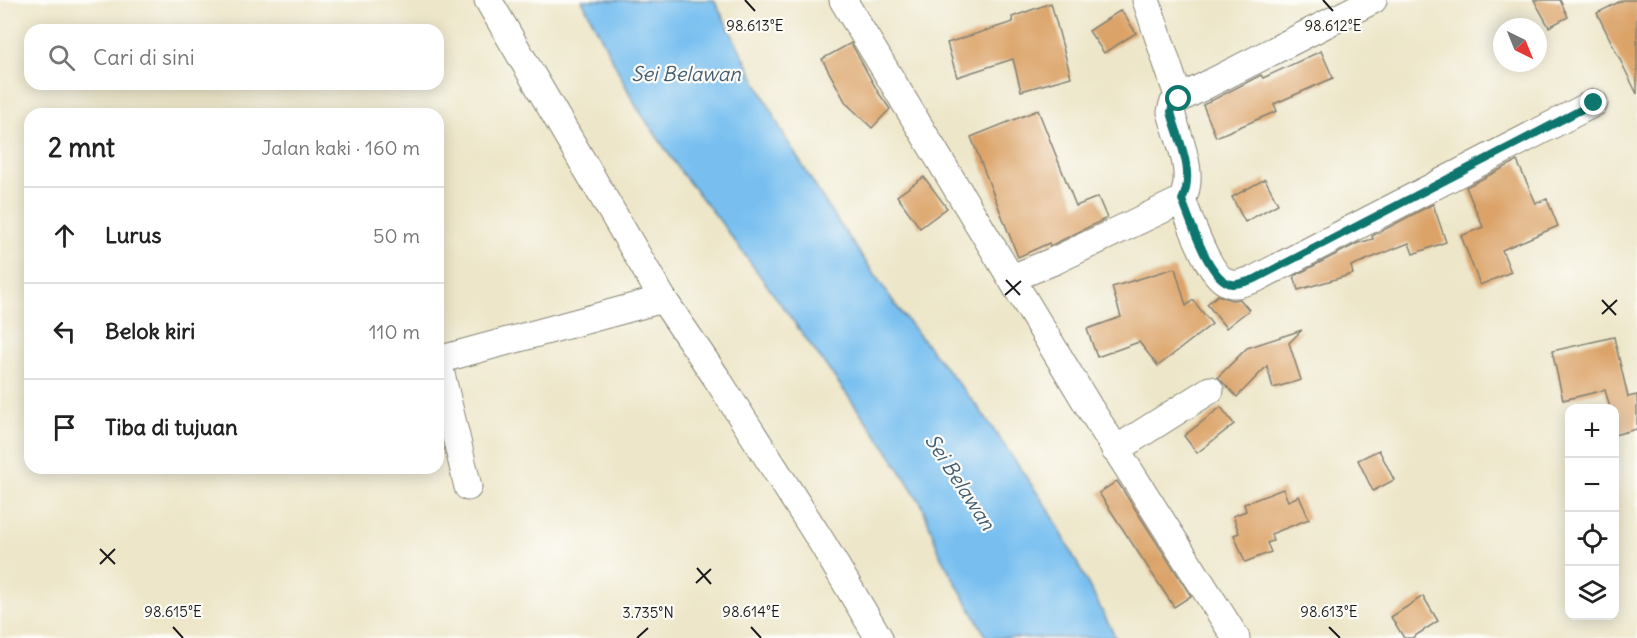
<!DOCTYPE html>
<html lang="id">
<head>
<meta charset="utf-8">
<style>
  :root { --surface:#fff; --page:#f6f6f6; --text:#222; --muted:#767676; --line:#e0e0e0 }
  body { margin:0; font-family:Delius,sans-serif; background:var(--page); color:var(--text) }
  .controls { position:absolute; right:18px; bottom:18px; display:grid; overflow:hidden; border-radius:12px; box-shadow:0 3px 15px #0003 }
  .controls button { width:54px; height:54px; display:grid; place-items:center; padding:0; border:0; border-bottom:2px solid var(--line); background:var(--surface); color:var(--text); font:30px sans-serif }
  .compass { position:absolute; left:1493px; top:18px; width:54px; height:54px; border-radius:50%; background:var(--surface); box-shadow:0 3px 15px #0003; rotate:137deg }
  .stop { position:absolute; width:18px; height:18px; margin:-14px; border:4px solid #0f766e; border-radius:50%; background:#fff }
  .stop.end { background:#0f766e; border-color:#fff; box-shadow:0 2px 6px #0008 }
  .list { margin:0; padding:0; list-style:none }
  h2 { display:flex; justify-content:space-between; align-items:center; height:78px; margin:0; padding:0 24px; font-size:26px }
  h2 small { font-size:20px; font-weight:400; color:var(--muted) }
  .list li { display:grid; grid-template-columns:39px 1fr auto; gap:18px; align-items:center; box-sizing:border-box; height:96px; padding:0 24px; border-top:2px solid var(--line) }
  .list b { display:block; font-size:22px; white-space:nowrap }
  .list em { font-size:20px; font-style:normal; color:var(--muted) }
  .icon { flex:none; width:33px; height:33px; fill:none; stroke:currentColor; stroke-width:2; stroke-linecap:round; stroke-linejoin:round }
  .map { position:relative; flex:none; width:1637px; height:638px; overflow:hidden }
  .search { position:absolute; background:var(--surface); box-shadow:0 3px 15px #0003; left:24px; top:24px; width:420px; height:66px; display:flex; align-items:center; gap:15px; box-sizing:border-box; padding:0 21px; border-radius:18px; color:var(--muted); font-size:22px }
  .panel { position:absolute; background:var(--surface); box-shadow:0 3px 15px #0003; left:24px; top:108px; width:420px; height:366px; border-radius:18px }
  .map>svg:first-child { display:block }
  .water { fill:#78bff0; stroke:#4a6e86; stroke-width:1.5 }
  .building { fill:#dba368 }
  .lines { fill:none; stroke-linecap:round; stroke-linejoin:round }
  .minor-casing { stroke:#848172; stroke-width:29 }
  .minor { stroke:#fff; stroke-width:27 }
  .route { stroke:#0f766e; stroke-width:8 }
  .ticks { fill:none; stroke:#1c1c1c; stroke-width:2 }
  .labels { text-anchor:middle; stroke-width:4.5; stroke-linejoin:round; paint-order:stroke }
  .water-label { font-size:20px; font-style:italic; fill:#415d71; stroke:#fdfcf7 }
  .ticks-label { font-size:15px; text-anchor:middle; fill:#1c1c1c; stroke:#fdfcf7; stroke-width:4.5; stroke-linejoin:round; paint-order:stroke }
</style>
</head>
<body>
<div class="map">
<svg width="1637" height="638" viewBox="0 0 1637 638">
  <rect width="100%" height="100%" fill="#fdfcf7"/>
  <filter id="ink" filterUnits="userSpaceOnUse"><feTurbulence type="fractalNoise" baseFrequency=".0167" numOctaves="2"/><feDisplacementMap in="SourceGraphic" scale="12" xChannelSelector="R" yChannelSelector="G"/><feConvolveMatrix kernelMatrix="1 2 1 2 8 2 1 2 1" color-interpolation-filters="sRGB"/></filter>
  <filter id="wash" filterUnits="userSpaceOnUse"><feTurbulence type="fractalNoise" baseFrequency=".008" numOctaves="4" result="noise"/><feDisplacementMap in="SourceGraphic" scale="24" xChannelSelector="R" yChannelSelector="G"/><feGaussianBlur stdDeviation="1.35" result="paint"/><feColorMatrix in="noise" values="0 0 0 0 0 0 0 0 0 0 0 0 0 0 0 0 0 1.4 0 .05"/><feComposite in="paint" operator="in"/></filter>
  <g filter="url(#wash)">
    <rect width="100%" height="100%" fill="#ede6c9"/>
    <polygon class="water" points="582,0 714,0 786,139 830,210 902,314 980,410 1051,513 1116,638 987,638 941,557 922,505 886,448 717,217 683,175 636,106"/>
    <g id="blocks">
      <g class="building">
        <polygon points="1534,0 1560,0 1568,17 1549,27"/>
        <polygon points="1623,0 1637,0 1637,94 1597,13"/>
        <polygon points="1051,3 1071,77 1021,91 1013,59 957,77 947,43 1013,22 1012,17"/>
        <polygon points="1121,10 1136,33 1104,53 1089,31"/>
        <polygon points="851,43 878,92 890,109 872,128 846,103 822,59"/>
        <polygon points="1321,51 1333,78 1274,104 1277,111 1216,137 1203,105 1261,75 1263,78"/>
        <polygon points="1038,110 1076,206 1098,197 1107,218 1050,246 1049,243 1018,257 971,137"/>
        <polygon points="1517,161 1536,203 1547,199 1558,226 1502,250 1511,272 1480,285 1461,236 1483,227 1466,187"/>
        <polygon points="924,177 947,208 920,228 897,196"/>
        <polygon points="1265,179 1278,204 1245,222 1232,197"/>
        <polygon points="1433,204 1446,242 1413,254 1409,243 1351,266 1353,274 1298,290 1294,276 1358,243 1373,239 1372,236"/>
        <polygon points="1175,268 1186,306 1193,300 1212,324 1158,366 1139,342 1097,357 1087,329 1121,317 1112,287"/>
        <polygon points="1218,295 1231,300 1240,299 1249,310 1226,328 1207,304"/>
        <polygon points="1302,330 1289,343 1301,380 1273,388 1267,366 1237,397 1218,377 1247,348"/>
        <polygon points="1614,337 1628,397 1637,395 1637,429 1614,435 1614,408 1610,408 1605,390 1563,400 1552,351"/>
        <polygon points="1221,407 1234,424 1197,453 1184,436"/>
        <polygon points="1379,450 1394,480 1373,491 1358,460"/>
        <polygon points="1117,481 1191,596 1174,607 1099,493"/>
        <polygon points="1283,489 1288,501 1299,496 1309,519 1271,534 1273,541 1267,543 1271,552 1245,562 1234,535 1239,533 1233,516 1246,511 1244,504"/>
        <polygon points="1423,596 1438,621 1412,638 1404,638 1391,617"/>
      </g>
    </g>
  </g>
  <g filter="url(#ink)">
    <use href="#blocks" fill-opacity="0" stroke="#848172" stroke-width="1.5"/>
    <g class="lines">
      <g class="minor-casing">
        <g id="minor">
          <polyline points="488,0 663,299 716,377 821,541 879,638"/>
          <polyline points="843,0 1089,407 1236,638"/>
          <polyline points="1146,0 1179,99"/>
          <path d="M1182,200c8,19 27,81 50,84 6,1 16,-3 23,-5l339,-176"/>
          <path d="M1012,278l42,-17 128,-61c14,-27 -4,-61 -11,-88l2,-8 6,-5 194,-99"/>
          <polyline points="438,360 663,299"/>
          <polyline points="438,361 468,487"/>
          <polyline points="1115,450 1210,390"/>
        </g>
      </g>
      <use href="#minor" class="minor"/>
    </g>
  </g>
  <g class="lines" filter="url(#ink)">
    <path class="route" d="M1179,99l-6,5 -2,8c7,27 25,60 11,88 8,19 27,81 50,84 6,1 16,-3 23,-5l339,-176"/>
  </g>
  <path class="ticks" d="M745,0l10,11M1323,0l10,11M1006,280l14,15M1005,295l16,-14M1602,300l14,15M1602,314l15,-14M100,549l15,15M100,564l15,-15M697,568l14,16M696,583l15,-14M173,627l10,11M751,627l10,11M1329,627l11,11M637,638l11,-10"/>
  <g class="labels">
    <g class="water-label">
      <text x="686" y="81">Sei Belawan</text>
      <text transform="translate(960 482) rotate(57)" y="7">Sei Belawan</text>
    </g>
  </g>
  <g class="ticks-label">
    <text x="1333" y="31">98.612°E</text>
    <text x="755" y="31">98.613°E</text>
    <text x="173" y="617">98.615°E</text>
    <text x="751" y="617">98.614°E</text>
    <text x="1329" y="617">98.613°E</text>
    <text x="648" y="618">3.735°N</text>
  </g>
</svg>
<div class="controls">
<button>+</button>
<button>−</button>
<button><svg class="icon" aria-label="locate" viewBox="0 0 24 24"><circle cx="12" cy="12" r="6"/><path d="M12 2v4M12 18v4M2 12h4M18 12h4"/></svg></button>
<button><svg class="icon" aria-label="layers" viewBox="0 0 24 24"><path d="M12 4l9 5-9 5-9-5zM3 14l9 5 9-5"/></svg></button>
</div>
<svg class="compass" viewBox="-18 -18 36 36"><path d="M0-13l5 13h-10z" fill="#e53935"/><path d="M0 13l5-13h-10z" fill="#767676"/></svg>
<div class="stop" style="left:1179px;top:99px"></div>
<div class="stop end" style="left:1594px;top:103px"></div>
<div class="search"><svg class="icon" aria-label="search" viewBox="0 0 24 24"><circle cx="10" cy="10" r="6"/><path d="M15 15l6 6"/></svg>Cari di sini</div>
<section class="panel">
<h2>2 mnt<small>Jalan kaki · 160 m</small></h2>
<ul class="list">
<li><svg class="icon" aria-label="ahead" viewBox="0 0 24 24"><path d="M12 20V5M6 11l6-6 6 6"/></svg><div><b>Lurus</b></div><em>50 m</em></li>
<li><svg class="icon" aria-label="left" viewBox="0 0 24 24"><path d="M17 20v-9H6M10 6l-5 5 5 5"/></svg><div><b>Belok kiri</b></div><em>110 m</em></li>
<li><svg class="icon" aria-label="arrive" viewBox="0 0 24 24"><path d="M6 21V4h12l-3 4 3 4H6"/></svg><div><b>Tiba di tujuan</b></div></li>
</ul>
</section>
</div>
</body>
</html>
